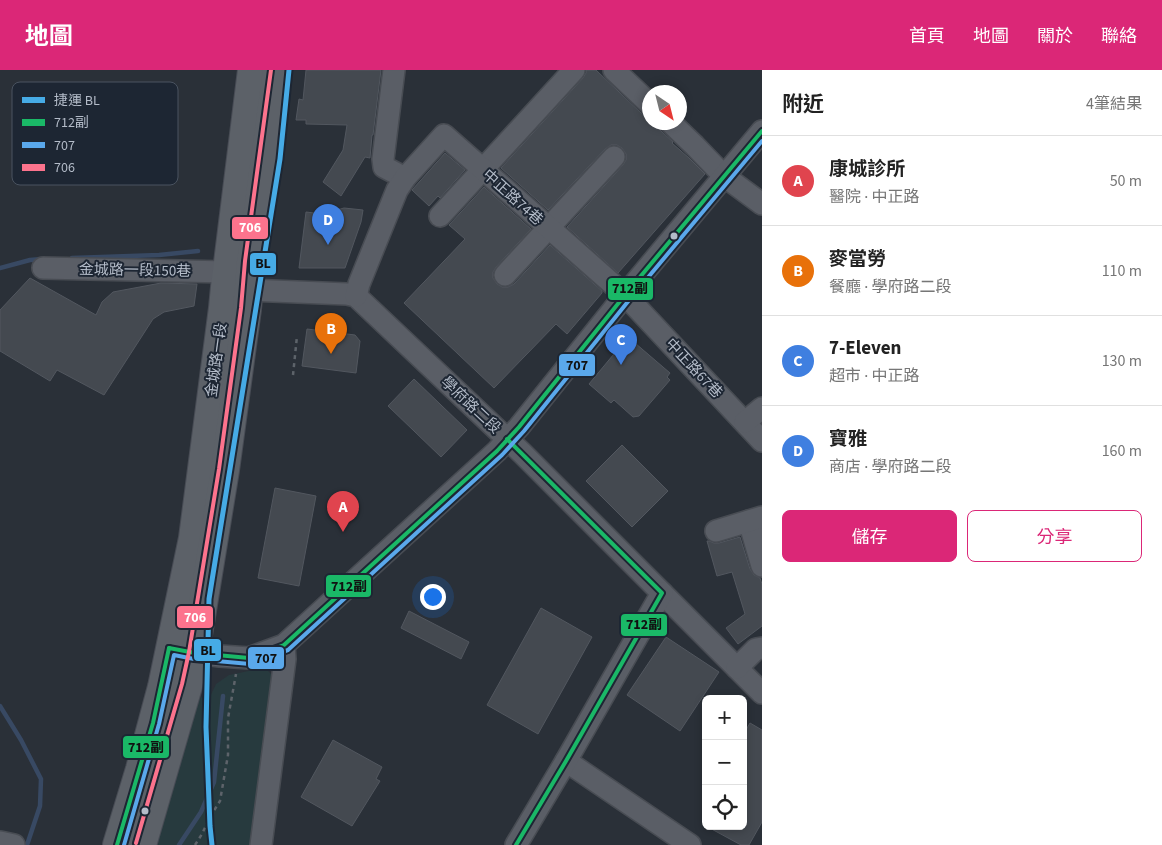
<!DOCTYPE html>
<html lang="zh-TW">
<head>
<meta charset="utf-8">
<style>
  :root { --surface:#fff; --page:#f6f6f6; --text:#222; --muted:#767676; --line:#e0e0e0; --accent:#db2777 }
  body { margin:0; font-family:"Source Sans 3","Noto Sans TC",sans-serif; background:var(--page); color:var(--text) }
  .controls { position:absolute; right:15px; bottom:15px; display:grid; overflow:hidden; border-radius:8px; box-shadow:0 2px 8px #0003 }
  .controls button { width:45px; height:45px; display:grid; place-items:center; padding:0; border:0; border-bottom:1px solid var(--line); background:var(--surface); color:var(--text); font:25px sans-serif }
  .compass { position:absolute; left:642px; top:15px; width:45px; height:45px; border-radius:50%; background:var(--surface); box-shadow:0 2px 8px #0003; rotate:145deg }
  .you { position:absolute; left:432px; top:526px; width:18px; height:18px; margin:-12px; border:4px solid #fff; border-radius:50%; background:#1a73e8; box-shadow:0 0 0 8px #1a73e833 }
  .badge { display:grid; place-items:center; width:32px; height:32px; border-radius:50%; background:var(--accent); color:#fff; font-size:16px; font-weight:700 }
  .pin { position:absolute; translate:-50% -41px; filter:drop-shadow(0 1px 2px #0008) }
  .pin::after { content:''; position:absolute; top:26px; width:18px; height:15px; background:inherit; clip-path:polygon(0 0,100% 0,50% 100%) }
  .list { margin:0; padding:0; list-style:none }
  h2 { display:flex; justify-content:space-between; align-items:center; height:65px; margin:0; padding:0 20px; font-size:21px }
  h2 small { font-size:16px; font-weight:400; color:var(--muted) }
  .list li { display:grid; grid-template-columns:32px 1fr auto; gap:15px; align-items:center; box-sizing:border-box; height:90px; padding:0 20px; border-top:1px solid var(--line) }
  .list b { display:block; font-size:19px; white-space:nowrap }
  .list p { margin:0; font-size:16px; white-space:nowrap; color:var(--muted) }
  .list em { font-size:16px; font-style:normal; color:var(--muted) }
  .actions { display:flex; gap:10px; padding:15px 20px }
  .actions a { flex:1; padding:11px 0; border:1px solid var(--accent); border-radius:8px; text-align:center; font-size:18px; color:var(--accent) }
  .actions .main { background:var(--accent); color:#fff }
  .icon { flex:none; width:28px; height:28px; fill:none; stroke:currentColor; stroke-width:2; stroke-linecap:round; stroke-linejoin:round }
  .map { position:relative; flex:none; width:762px; height:775px; overflow:hidden }
  header { display:flex; align-items:center; gap:30px; box-sizing:border-box; height:70px; padding:0 25px; background:var(--accent); color:#fff }
  header strong { font-size:24px }
  nav { display:flex; gap:28px; margin-inline-start:auto; font-size:18px }
  main { display:flex }
  aside { flex:1; background:var(--surface) }
  .map>svg:first-child { display:block }
  .green { fill:#273a3e }
  .lines { fill:none; stroke-linecap:round; stroke-linejoin:round }
  .stream { stroke:#384963; stroke-width:4.5 }
  .building { fill:#444950; stroke:#52575f }
  .minor-casing { stroke:#484c53; stroke-width:24 }
  .major-casing { stroke:#484c55; stroke-width:30 }
  .path { stroke:#5d636a; stroke-width:2.5; stroke-dasharray:4 4; stroke-linecap:butt }
  .minor { stroke:#5a5e66; stroke-width:21 }
  .major { stroke:#5c6168; stroke-width:28 }
  .bus-1-casing { stroke:#1d2633; stroke-width:8 }
  .bus-2-casing { stroke:#1d2633; stroke-width:8 }
  .bus-3-casing { stroke:#1d2633; stroke-width:8 }
  .bus-1 { stroke:#1ab867; stroke-width:4 }
  .bus-2 { stroke:#5aa8eb; stroke-width:4 }
  .bus-3 { stroke:#fc738d; stroke-width:4 }
  .metro-1-casing { stroke:#1d2633; stroke-width:9 }
  .metro-1 { stroke:#46abe6; stroke-width:5 }
  .bus-dot { fill:#b4bcc9; stroke:#1d2633; stroke-width:2 }
  .labels { text-anchor:middle; stroke-width:4; stroke-linejoin:round; paint-order:stroke }
  .street-label { font-size:15px; fill:#b4bcc9; stroke:#1d2633 }
  .key { fill:#1d2633; stroke:#4a5360; stroke-width:1 }
  .key-label { font-size:14px; fill:#b4bcc9 }
  .line-badge { stroke:#1d2633; stroke-width:2 }
  .badge-label { font-size:14px; text-anchor:middle; font-weight:bold; fill:#fff }
  .pale-badge-label { font-size:14px; text-anchor:middle; font-weight:bold; fill:#111 }
</style>
</head>
<body>
<header>
<strong>地圖</strong>
<nav><a>首頁</a><a>地圖</a><a>關於</a><a>聯絡</a></nav>
</header>
<main>
<div class="map">
<svg width="762" height="775" viewBox="0 0 762 775">
  <rect width="100%" height="100%" fill="#2a3038"/>
  <polygon class="green" points="263,598 268,601 272,605 272,609 251,775 155,775 199,627 209,629 216,614 229,605"/>
  <g class="lines">
    <g class="stream">
      <polyline points="72,188 159,185 198,181"/>
      <polyline points="0,198 30,190 42,189"/>
      <polyline points="0,636 21,670 41,709 40,736 27,775"/>
      <polyline points="179,775 201,742 214,712 223,626"/>
    </g>
  </g>
  <g class="building">
    <polygon points="306,0 381,0 373,65 372,65 370,88 365,87 341,126 323,112 343,80 347,55 306,54 306,50 296,50 299,29 303,30"/>
    <polygon points="586,0 596,0 641,43 650,48 650,52 655,52 658,56 661,61 673,72 672,73 689,88 705,104 618,203 567,157 623,95 626,90 626,84 622,78 617,75 611,75 605,79 548,140 501,98 583,8 586,3"/>
    <polygon points="445,83 465,100 440,128 438,126 429,136 412,120"/>
    <polygon points="484,117 531,159 496,197 493,202 493,208 497,214 502,217 508,217 514,214 550,175 602,221 602,223 567,264 556,254 494,318 404,233 465,169 449,155"/>
    <polygon points="344,138 363,140 361,152 345,198 299,198 306,142 330,145 333,141"/>
    <polygon points="30,208 96,245 102,232 113,222 161,213 197,214 194,236 164,242 153,249 104,325 57,300 50,311 0,281 0,240"/>
    <polygon points="307,259 355,265 360,271 356,303 302,296"/>
    <polygon points="628,267 670,303 667,307 670,310 639,346 633,347 614,330 611,333 589,314"/>
    <polygon points="414,309 467,360 441,387 388,336"/>
    <polygon points="622,375 668,421 632,457 586,411"/>
    <polygon points="275,418 316,426 299,516 258,508"/>
    <polygon points="740,467 750,499 754,505 760,508 762,514 762,556 738,574 726,558 745,544 732,502 717,506 707,471 709,471 714,473 719,473"/>
    <polygon points="541,538 592,567 538,664 487,635"/>
    <polygon points="409,541 469,572 461,589 401,558"/>
    <polygon points="666,567 719,602 680,661 627,625"/>
    <polygon points="750,653 762,660 762,752 749,775 741,775 706,756 743,756 743,665"/>
    <polygon points="333,670 382,697 376,709 380,711 352,756 301,727"/>
  </g>
  <g class="lines">
    <g class="minor-casing">
      <g id="minor">
        <polyline points="394,0 383,89 384,97 405,108"/>
        <polyline points="614,0 650,34"/>
        <polyline points="670,52 695,76 724,106 762,134"/>
        <polyline points="440,146 574,0"/>
        <polyline points="43,198 227,202"/>
        <polyline points="505,205 614,87"/>
        <polyline points="235,219 248,220 347,224 356,226 522,383 762,623"/>
        <polyline points="356,226 359,214 397,120 405,108 444,65 625,225 762,371"/>
        <polyline points="745,352 762,338"/>
        <polyline points="749,451 762,496"/>
        <polyline points="716,461 762,447"/>
        <polyline points="181,581 220,586 249,588 284,575 497,381 519,357 625,225 762,61"/>
        <polyline points="737,598 756,579 762,578"/>
        <polyline points="566,691 690,775"/>
        <polyline points="0,772 14,775"/>
        <polyline points="261,775 285,589 284,575"/>
        <polyline points="516,775 566,691 662,523"/>
      </g>
    </g>
    <g class="major-casing">
      <g id="major">
        <polyline points="117,775 140,699 162,617 193,468 223,238 225,217 252,0"/>
        <polyline points="142,775 188,616 195,583 225,400 247,239 251,192 277,0"/>
      </g>
    </g>
    <g class="path">
      <polyline points="293,305 297,266"/>
      <polyline points="195,775 202,764 210,747 220,731 228,685 228,648 236,604"/>
    </g>
    <use href="#minor" class="minor"/>
    <use href="#major" class="major"/>
    <g class="bus-1-casing">
      <g id="bus-1">
        <polyline points="507,369 662,523 566,691 516,775"/>
        <polyline points="169,578 195,583 249,588 284,575 497,381 519,357 625,225 762,61"/>
        <polyline points="117,775 153,653 169,578"/>
      </g>
    </g>
    <g class="bus-2-casing">
      <polyline id="bus-2" points="124,775 159,654 174,585 194,589 250,594 288,580 502,385 524,361 630,229 762,71"/>
    </g>
    <g class="bus-3-casing">
      <polyline id="bus-3" points="136,773 182,614 189,582 219,399 241,238 245,191 271,0"/>
    </g>
    <use href="#bus-1" class="bus-1"/>
    <use href="#bus-2" class="bus-2"/>
    <use href="#bus-3" class="bus-3"/>
    <g class="metro-1-casing">
      <polyline id="metro-1" points="212,775 210,756 206,657 209,529 280,89 289,0"/>
    </g>
    <use href="#metro-1" class="metro-1"/>
  </g>
  <g class="bus-dot">
    <circle cx="674" cy="166" r="4.5"/>
    <circle cx="145" cy="741" r="4.5"/>
  </g>
  <g class="labels">
    <g class="street-label">
      <text transform="translate(513 127) rotate(42)" y="5">中正路74巷</text>
      <text transform="translate(135 200) rotate(1)" y="5">金城路一段150巷</text>
      <text transform="translate(216 290) rotate(-82)" y="5">金城路一段</text>
      <text transform="translate(694 298) rotate(47)" y="5">中正路67巷</text>
      <text transform="translate(471 335) rotate(43)" y="5">學府路二段</text>
    </g>
  </g>
  <rect x="12" y="12" width="166" height="103" rx="8" class="key"/>
  <rect x="22" y="27" width="23" height="6" fill="#46abe6"/>
  <rect x="22" y="49" width="23" height="7" fill="#1ab867"/>
  <rect x="22" y="72" width="23" height="6" fill="#5aa8eb"/>
  <rect x="22" y="94" width="23" height="7" fill="#fc738d"/>
  <g class="key-label">
    <text x="54" y="35">捷運 BL</text>
    <text x="54" y="57">712副</text>
    <text x="54" y="80">707</text>
    <text x="54" y="102">706</text>
  </g>
  <g class="line-badge">
    <rect x="231" y="146" width="38" height="24" rx="5" fill="#fc738d"/>
    <rect x="249" y="182" width="28" height="24" rx="5" fill="#46abe6"/>
    <rect x="607" y="207" width="47" height="24" rx="5" fill="#1ab867"/>
    <rect x="558" y="283" width="38" height="24" rx="5" fill="#5aa8eb"/>
    <rect x="325" y="504" width="47" height="24" rx="5" fill="#1ab867"/>
    <rect x="176" y="535" width="38" height="24" rx="5" fill="#fc738d"/>
    <rect x="620" y="543" width="48" height="24" rx="5" fill="#1ab867"/>
    <rect x="193" y="568" width="29" height="24" rx="5" fill="#46abe6"/>
    <rect x="247" y="576" width="38" height="24" rx="5" fill="#5aa8eb"/>
    <rect x="122" y="665" width="48" height="24" rx="5" fill="#1ab867"/>
  </g>
  <g class="badge-label">
    <text x="250" y="162">706</text>
    <text x="195" y="552">706</text>
  </g>
  <g class="pale-badge-label">
    <text x="263" y="198">BL</text>
    <text x="630" y="223">712副</text>
    <text x="577" y="300">707</text>
    <text x="349" y="521">712副</text>
    <text x="644" y="559">712副</text>
    <text x="208" y="585">BL</text>
    <text x="266" y="593">707</text>
    <text x="146" y="682">712副</text>
  </g>
</svg>
<div class="controls">
<button>+</button>
<button>−</button>
<button><svg class="icon" aria-label="locate" viewBox="0 0 24 24"><circle cx="12" cy="12" r="6"/><path d="M12 2v4M12 18v4M2 12h4M18 12h4"/></svg></button>
</div>
<svg class="compass" viewBox="-18 -18 36 36"><path d="M0-13l5 13h-10z" fill="#e53935"/><path d="M0 13l5-13h-10z" fill="#767676"/></svg>
<div class="you"></div>
<div class="pin badge" style="left:343px;top:462px;background:#e0444e">A</div>
<div class="pin badge" style="left:331px;top:284px;background:#e8710a">B</div>
<div class="pin badge" style="left:621px;top:295px;background:#3f7fe0">C</div>
<div class="pin badge" style="left:328px;top:175px;background:#3f7fe0">D</div>
</div>
<aside>
<h2>附近<small>4筆結果</small></h2>
<ul class="list">
<li><span class="badge" style="background:#e0444e">A</span><div><b>康城診所</b><p>醫院 · 中正路</p></div><em>50 m</em></li>
<li><span class="badge" style="background:#e8710a">B</span><div><b>麥當勞</b><p>餐廳 · 學府路二段</p></div><em>110 m</em></li>
<li><span class="badge" style="background:#3f7fe0">C</span><div><b>7-Eleven</b><p>超市 · 中正路</p></div><em>130 m</em></li>
<li><span class="badge" style="background:#3f7fe0">D</span><div><b>寶雅</b><p>商店 · 學府路二段</p></div><em>160 m</em></li>
</ul>
<div class="actions"><a class="main">儲存</a><a>分享</a></div>
</aside>
</main>
</body>
</html>
